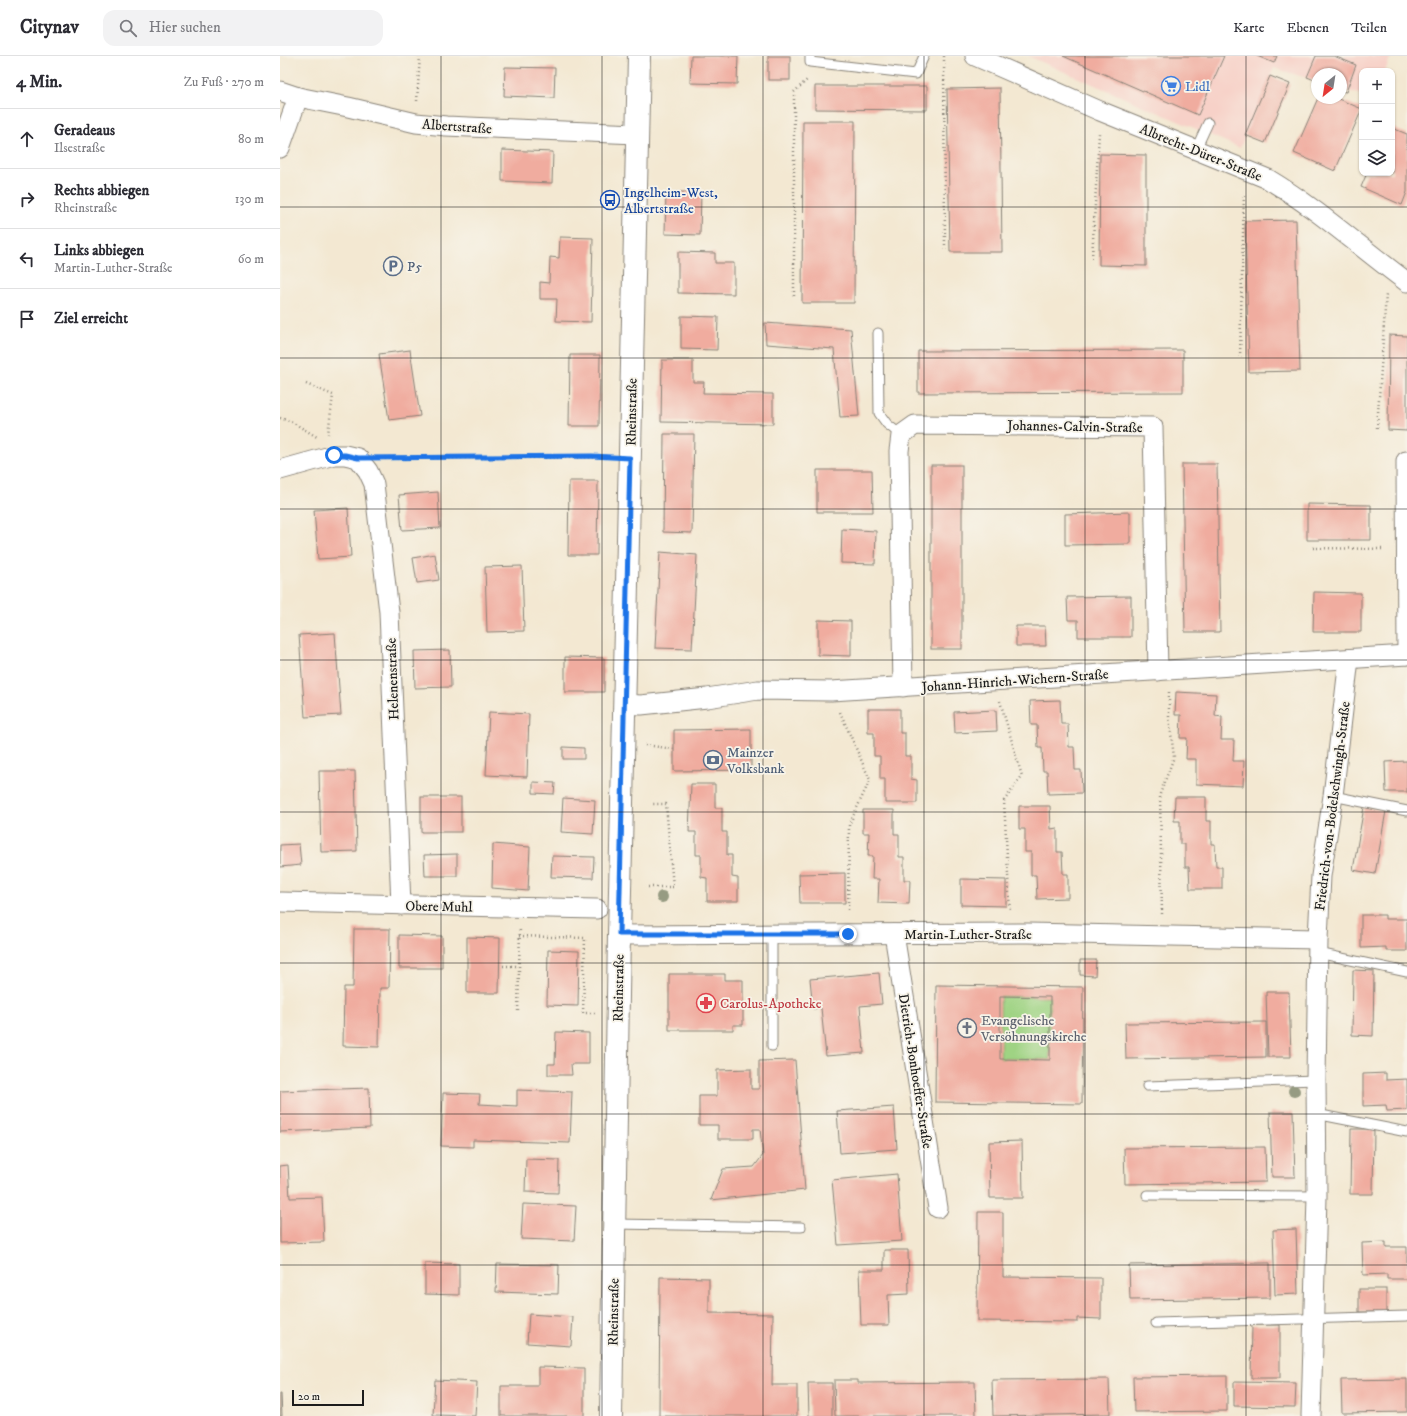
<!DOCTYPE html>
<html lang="de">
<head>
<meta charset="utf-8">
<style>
  :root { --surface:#fff; --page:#f2f2f3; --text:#2b2b33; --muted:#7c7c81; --line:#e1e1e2 }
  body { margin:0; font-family:"IM FELL DW Pica",serif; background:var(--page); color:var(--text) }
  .controls { position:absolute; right:12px; top:12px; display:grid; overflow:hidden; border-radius:8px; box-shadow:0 1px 3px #0004 }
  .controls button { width:36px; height:36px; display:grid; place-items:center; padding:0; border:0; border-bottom:1px solid var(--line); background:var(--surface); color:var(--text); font:20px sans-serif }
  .compass { position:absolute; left:1031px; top:12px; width:36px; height:36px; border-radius:50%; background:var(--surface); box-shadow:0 1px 3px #0004; rotate:210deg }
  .scale { position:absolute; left:12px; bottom:10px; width:72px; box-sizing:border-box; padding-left:4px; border:2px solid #1c1c1c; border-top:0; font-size:11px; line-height:14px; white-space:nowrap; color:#1c1c1c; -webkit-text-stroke:3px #f7f3e8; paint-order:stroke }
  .stop { position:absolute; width:12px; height:12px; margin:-9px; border:3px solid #1a73e8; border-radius:50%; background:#fff }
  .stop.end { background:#1a73e8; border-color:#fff; box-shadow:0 1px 4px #0008 }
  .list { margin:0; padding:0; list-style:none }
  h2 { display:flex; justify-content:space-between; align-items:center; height:52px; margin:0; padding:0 16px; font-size:17px }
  h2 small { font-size:13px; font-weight:400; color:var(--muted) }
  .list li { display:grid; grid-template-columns:26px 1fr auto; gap:12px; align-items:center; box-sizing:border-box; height:60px; padding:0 16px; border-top:1px solid var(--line) }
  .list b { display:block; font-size:15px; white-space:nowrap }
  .list p { margin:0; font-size:13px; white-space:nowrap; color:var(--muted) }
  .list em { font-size:13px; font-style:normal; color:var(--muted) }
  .icon { flex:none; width:22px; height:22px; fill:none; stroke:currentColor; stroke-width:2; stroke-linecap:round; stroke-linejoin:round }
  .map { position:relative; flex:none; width:1127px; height:1360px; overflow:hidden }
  header { display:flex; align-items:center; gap:24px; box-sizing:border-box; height:56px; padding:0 20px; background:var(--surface); border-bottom:1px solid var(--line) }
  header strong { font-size:19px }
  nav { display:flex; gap:22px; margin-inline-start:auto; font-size:14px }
  .search { width:280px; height:36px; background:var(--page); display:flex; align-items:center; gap:10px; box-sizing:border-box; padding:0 14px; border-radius:12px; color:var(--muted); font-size:15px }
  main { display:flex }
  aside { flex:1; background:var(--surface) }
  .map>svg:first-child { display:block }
  .built { fill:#f7d1c8 }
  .green { fill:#9fd383; stroke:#5e7850 }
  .building { fill:#f0ac9f; fill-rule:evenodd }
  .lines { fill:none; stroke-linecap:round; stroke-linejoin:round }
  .service-casing { stroke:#888277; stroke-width:11 }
  .minor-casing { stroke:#888277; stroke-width:21 }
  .secondary-casing { stroke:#888277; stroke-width:24 }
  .path { stroke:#888277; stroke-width:2.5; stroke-dasharray:1 3; stroke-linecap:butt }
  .service { stroke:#fff; stroke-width:9 }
  .minor { stroke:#fff; stroke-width:19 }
  .secondary { stroke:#fff; stroke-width:22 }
  .tree { fill:#969b82 }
  .route { stroke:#1a73e8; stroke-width:5 }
  .grid { fill:none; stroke:#1c1c1c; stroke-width:1; stroke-opacity:0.55 }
  .labels { text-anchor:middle; stroke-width:3.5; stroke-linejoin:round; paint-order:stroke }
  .shop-label { font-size:14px; fill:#366cbe; stroke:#f7f3e8; text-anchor:start }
  .street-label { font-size:14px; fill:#1c1c1c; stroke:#f7f3e8 }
  .transit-label { font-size:14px; fill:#164399; stroke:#f7f3e8; text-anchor:start }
  .service-label { font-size:14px; fill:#4e5e75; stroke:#f7f3e8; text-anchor:start }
  .health-label { font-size:14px; fill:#be3a42; stroke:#f7f3e8; text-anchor:start }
  .worship-label { font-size:14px; fill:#5b616d; stroke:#f7f3e8; text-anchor:start }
</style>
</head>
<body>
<header>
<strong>Citynav</strong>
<div class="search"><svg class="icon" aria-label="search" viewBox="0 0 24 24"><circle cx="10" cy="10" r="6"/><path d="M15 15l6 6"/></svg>Hier suchen</div>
<nav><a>Karte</a><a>Ebenen</a><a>Teilen</a></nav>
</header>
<main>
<aside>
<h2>4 Min.<small>Zu Fuß · 270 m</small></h2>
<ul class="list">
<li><svg class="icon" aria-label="ahead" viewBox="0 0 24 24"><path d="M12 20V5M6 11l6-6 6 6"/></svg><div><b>Geradeaus</b><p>Ilsestraße</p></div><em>80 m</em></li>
<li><svg class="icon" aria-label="right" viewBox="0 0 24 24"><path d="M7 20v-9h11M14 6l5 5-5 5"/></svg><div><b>Rechts abbiegen</b><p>Rheinstraße</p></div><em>130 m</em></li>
<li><svg class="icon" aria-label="left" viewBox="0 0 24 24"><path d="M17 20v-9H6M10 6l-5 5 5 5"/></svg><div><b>Links abbiegen</b><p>Martin-Luther-Straße</p></div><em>60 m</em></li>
<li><svg class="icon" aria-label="arrive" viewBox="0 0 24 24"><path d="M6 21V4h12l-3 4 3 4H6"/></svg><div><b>Ziel erreicht</b></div></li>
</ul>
</aside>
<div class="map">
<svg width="1127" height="1360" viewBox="0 0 1127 1360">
  <rect width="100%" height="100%" fill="#f7f3e8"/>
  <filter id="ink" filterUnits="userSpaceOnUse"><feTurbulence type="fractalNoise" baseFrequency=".025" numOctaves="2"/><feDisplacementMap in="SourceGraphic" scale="8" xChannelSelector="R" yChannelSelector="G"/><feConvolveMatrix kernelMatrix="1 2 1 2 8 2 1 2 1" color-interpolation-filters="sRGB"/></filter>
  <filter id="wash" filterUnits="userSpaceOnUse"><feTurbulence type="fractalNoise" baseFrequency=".012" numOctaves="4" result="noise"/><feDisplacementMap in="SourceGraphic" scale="16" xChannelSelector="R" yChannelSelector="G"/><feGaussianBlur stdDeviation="0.9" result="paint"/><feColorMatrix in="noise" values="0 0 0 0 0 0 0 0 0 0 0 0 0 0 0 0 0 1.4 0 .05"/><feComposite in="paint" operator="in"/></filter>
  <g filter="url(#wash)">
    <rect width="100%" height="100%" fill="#f3e8d2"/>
    <polygon class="built" points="748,0 1111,0 1105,15 1082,15 1082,39 1061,33 1061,18 1037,18 1037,25 994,12 960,92"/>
    <polygon class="green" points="720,940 770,941 770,1004 720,1003"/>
    <g id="blocks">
      <g class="building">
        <polygon points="411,0 458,0 457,28 410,27"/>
        <rect x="488" y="0" width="22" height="24"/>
        <polygon points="783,0 944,0 918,59"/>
        <polygon points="977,0 997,0 994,7"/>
        <polygon points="1036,0 1054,0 1076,9 1066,36 1061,35 1061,18 1037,18 1037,25 1027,21"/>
        <polygon points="225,11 275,12 274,42 224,40"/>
        <polygon points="990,20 1010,28 985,87 965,79"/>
        <polygon points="535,30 647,30 647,54 535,53"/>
        <polygon points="720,32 722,196 670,196 667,33"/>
        <polygon points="1038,42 1056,42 1082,53 1055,115 1014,97"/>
        <polygon points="523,65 575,65 574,247 522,247"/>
        <polygon points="1112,72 1127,78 1127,136 1122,149 1081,131 1087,117 1112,117"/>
        <polygon points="222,94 273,96 272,127 222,125"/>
        <polygon points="820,98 866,99 866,210 819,209"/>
        <polygon points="386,136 421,136 420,179 385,178"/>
        <polygon points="1016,164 1020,315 969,316 965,165"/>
        <polygon points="280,181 313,182 311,266 276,265 277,243 260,243 260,226 269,227 270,201 279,202"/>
        <polygon points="398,196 435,197 435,207 454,207 454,238 398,237"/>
        <polygon points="401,260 438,261 437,294 401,293"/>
        <polygon points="485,267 571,273 579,360 560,361 554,293 486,288"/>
        <polygon points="1109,279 1127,280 1127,375 1108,374"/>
        <polygon points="130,294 140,360 109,364 99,298"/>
        <polygon points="903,294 903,336 638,337 638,295"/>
        <polygon points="290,299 320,299 319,370 289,370"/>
        <polygon points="382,304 413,304 413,326 424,326 423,337 493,338 493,368 381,366"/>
        <polygon points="384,378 414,378 412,477 383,476"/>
        <polygon points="902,408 937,408 940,576 905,576"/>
        <rect x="651" y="409" width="31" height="184"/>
        <polygon points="537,414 592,414 593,456 537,456"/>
        <polygon points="289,425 318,425 317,499 288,499"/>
        <polygon points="158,436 160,472 122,474 119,439"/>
        <polygon points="1027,448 1091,449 1091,484 1027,484"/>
        <polygon points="68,452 71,501 38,503 34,454"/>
        <polygon points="850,456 850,488 785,489 785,458"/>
        <polygon points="562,473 596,475 595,508 561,507"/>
        <polygon points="380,496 417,499 412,593 375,592"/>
        <polygon points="155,498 159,524 137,527 133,502"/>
        <polygon points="242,510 244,575 207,576 205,511"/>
        <polygon points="1034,536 1081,537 1081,576 1033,576"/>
        <polygon points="851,540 851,581 798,581 798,564 788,564 787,541"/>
        <polygon points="538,564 571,565 571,600 538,599"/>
        <polygon points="736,570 765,570 766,590 736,590"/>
        <polygon points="55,577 61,659 25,661 19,579"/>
        <polygon points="170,594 171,631 135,632 134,595"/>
        <polygon points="285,601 324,602 324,636 285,636"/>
        <polygon points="896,636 936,638 935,660 942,661 941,684 954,684 953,705 964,705 963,730 916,728 916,703 906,703 907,682 900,682 901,659 895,659"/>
        <polygon points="780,644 781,668 788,668 789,691 794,691 795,714 801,714 802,737 768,738 767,715 763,715 762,692 758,692 757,669 751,669 750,645"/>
        <polygon points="588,653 620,653 620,677 625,677 625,700 631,700 631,723 637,724 637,747 605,747 605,723 600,723 600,700 594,700 594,677 588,677"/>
        <polygon points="716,654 717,675 675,677 674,656"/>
        <polygon points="209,656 249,658 247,721 206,719"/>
        <polygon points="471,673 471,714 394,715 394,674"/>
        <polygon points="283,691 304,692 304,703 283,703"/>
        <polygon points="1127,705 1127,736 1106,736 1105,706"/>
        <polygon points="39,715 75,715 77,795 41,796"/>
        <polygon points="253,726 275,727 274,738 253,737"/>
        <polygon points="411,728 435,728 435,752 442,752 442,776 447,776 447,799 452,799 452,821 458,822 458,845 427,845 427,822 421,821 421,799 416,799 416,776 409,776"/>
        <rect x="141" y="741" width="40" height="35"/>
        <polygon points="895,741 926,741 926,765 931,765 931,788 935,788 936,811 942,811 942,833 910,833 909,811 905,811 905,788 900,788 900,765 894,765"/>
        <polygon points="283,742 315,744 313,778 281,776"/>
        <polygon points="739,750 770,750 771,773 777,772 777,796 782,796 783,818 788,818 788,842 757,843 756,819 751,819 751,796 745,796 745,773 739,773"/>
        <polygon points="1084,751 1106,755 1095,818 1073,814"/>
        <polygon points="583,754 614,754 614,778 619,778 619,801 624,801 624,824 630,824 629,848 598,847 599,823 592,823 593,800 588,800 589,777 583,777"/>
        <polygon points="19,788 21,809 0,811 0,789"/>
        <polygon points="213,788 250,791 248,835 212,832"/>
        <polygon points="177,798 177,820 145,820 144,799"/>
        <polygon points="272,800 314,801 313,822 271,821"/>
        <polygon points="565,817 565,847 520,847 519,818"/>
        <polygon points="681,823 726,824 726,850 681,849"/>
        <polygon points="1081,859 1105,859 1105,863 1127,863 1127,895 1106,895 1106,891 1081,892"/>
        <polygon points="74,873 110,873 109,932 100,932 99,991 63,990 64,931 73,931"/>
        <polygon points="119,879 162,880 162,912 119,912"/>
        <polygon points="187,881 220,882 219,937 187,937"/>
        <polygon points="268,894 299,895 298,950 267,949"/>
        <polygon points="800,904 816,904 815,920 800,919"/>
        <polygon points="1073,914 1094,915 1093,980 1072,979"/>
        <polygon points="599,917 602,948 580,950 584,997 546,1000 541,952 533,953 530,923"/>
        <polygon points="389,918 445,918 445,924 463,924 463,969 453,969 453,974 389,974"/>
        <path d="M656,929l147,2 -1,117 -147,-2zM720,940l50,1v63l-50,-1z"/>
        <polygon points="986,936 1009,936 1011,1001 988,1001"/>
        <polygon points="986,966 986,1001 846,1003 845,967"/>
        <polygon points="276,976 309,977 309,1008 291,1008 292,1019 268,1019 268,1008 275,1008"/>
        <polygon points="515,1004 525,1134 431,1144 443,1113 474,1111 483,1099 480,1073 473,1073 473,1083 438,1083 438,1069 419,1069 419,1040 437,1040 437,1014 471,1013 471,1033 479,1033 479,1005"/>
        <polygon points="1106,1017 1106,1024 1127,1023 1127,1054 1107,1055 1106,1049 1083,1050 1083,1018"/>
        <polygon points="89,1032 90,1072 0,1076 0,1035"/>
        <polygon points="237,1034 292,1036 290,1087 193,1084 193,1091 161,1090 163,1037 200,1038 199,1048 237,1050"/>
        <polygon points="614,1051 617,1093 560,1097 557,1055"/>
        <polygon points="990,1056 1013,1056 1015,1121 992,1121"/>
        <polygon points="1071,1073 1094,1073 1093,1138 1070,1138"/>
        <polygon points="742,1085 743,1142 710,1142 709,1086"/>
        <polygon points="985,1091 986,1126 845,1128 844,1092"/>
        <polygon points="246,1103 279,1104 278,1137 245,1136"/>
        <polygon points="8,1109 10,1142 42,1141 44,1186 0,1187 0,1110"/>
        <polygon points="617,1118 622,1185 558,1189 552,1124"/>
        <polygon points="243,1148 296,1150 294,1185 241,1183"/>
        <polygon points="698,1156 723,1156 723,1221 821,1222 821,1263 797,1262 797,1266 697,1265"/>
        <polygon points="1016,1173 1018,1238 995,1239 993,1174"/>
        <polygon points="1106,1186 1106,1191 1127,1191 1127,1223 1107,1223 1107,1218 1083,1219 1082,1187"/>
        <polygon points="604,1194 628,1194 629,1238 608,1239 609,1269 581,1269 579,1214 604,1214"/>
        <polygon points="145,1207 179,1208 179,1239 145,1238"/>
        <polygon points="990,1207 990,1242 850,1244 849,1209"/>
        <polygon points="217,1208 279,1209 278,1238 216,1236"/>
        <polygon points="380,1221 429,1222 429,1257 493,1258 492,1329 517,1329 517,1360 379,1360"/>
        <rect x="1079" y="1233" width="27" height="23"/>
        <polygon points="249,1258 293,1261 291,1290 247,1287"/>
        <polygon points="972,1269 1000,1269 1000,1322 971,1322"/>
        <polygon points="258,1311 304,1312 304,1360 221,1360 221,1330 258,1330"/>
        <polygon points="947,1320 947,1355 854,1356 853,1321"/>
        <polygon points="829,1323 830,1358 713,1360 712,1324"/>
        <polygon points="1127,1323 1127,1356 1062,1357 1061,1324"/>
        <polygon points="155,1324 197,1326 195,1360 153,1359"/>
        <polygon points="554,1324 578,1324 578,1327 695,1326 696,1360 555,1360"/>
        <polygon points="954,1326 1016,1327 1015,1351 954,1350"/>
        <polygon points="528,1327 552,1327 552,1360 529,1360"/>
        <polygon points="0,1338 1,1338 2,1360 0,1360"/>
      </g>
    </g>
  </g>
  <g filter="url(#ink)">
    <use href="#blocks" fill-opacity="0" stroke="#888277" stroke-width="1"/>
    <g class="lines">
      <g class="service-casing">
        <g id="service">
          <polyline points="530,0 530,6 636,18 644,0"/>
          <polyline points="916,93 928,67"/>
          <polyline points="598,277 599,357 607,368 621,379"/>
          <polyline points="1053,740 1127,755"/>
          <polyline points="492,878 492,990"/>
          <polyline points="1038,897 1127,916"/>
          <polyline points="867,1030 1036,1024"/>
          <polyline points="1036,1058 1127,1076"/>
          <polyline points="867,1139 1037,1140"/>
          <polyline points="334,1168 521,1171"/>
          <polyline points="876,1267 1127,1260"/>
        </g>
      </g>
      <g class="minor-casing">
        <g id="minor">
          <path d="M695,0l125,55 168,68c50,30 93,69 139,103"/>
          <polyline points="0,35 18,41 68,51 136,67 166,70 357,78"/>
          <polyline points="0,92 18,41"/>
          <polyline points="1126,405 1127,599"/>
          <polyline points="0,414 54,399 65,399 78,402 88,415 94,428 109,556 121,849"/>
          <polyline points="623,631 619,395 621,379 635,369 873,371 878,615"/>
          <polyline points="345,648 361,649 427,642 478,634 551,635 1127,599"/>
          <polyline points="0,846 317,853"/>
          <polyline points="614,878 658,1152"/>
          <polyline points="339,879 748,877 1038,883"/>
          <polyline points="1031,1360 1037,1140 1036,1024 1038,883 1041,820 1053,740 1069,603"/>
        </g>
      </g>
      <g class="secondary-casing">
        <polyline id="secondary" points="331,1360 339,879 359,0"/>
      </g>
      <g class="path">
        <polyline points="664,0 665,195"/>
        <polyline points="137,45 140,0"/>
        <polyline points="812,202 819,77"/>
        <polyline points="514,240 514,36 528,23"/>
        <polyline points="960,301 964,137"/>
        <polyline points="26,328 53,339 48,378"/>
        <polyline points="0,362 12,366 37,381"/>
        <polyline points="1097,372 1106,238"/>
        <polyline points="105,402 328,401"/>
        <polyline points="1033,492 1104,493"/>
        <polyline points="720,645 742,720 724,745 730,855"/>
        <polyline points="560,656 590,724 569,769 568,857"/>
        <polyline points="365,689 394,693"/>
        <polyline points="368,831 393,831 386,748 371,748"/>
        <polyline points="882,858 880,738 894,701 889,661 889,636"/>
        <polyline points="239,880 305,882 303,957 316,957"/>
        <polyline points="219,910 239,910"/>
        <polyline points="238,955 240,872"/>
      </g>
      <use href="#service" class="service"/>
      <use href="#minor" class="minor"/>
      <use href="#secondary" class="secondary"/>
    </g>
    <g class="tree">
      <circle cx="382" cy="841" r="6"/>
      <circle cx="1014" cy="1035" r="6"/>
    </g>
  </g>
  <g class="lines" filter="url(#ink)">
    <polyline class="route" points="54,399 65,399 78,402 312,400 350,402 339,878 568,878"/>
  </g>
  <path class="grid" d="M161,0v1360M322,0v1360M483,0v1360M644,0v1360M805,0v1360M966,0v1360M0,151h1127M0,302h1127M0,453h1127M0,604h1127M0,756h1127M0,907h1127M0,1058h1127M0,1209h1127"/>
  <defs>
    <g id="supermarket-ring" transform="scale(1)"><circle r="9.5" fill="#f7f3e8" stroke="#3f7fe0" stroke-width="1.5"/><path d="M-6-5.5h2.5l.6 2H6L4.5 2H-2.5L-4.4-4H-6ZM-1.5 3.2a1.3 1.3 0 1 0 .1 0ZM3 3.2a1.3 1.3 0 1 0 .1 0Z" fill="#3f7fe0"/></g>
    <g id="bus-ring" transform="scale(1)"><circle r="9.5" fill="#f7f3e8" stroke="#1a4fb4" stroke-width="1.5"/><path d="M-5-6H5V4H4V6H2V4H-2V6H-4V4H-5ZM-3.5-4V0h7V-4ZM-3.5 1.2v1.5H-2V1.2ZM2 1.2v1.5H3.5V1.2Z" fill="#1a4fb4"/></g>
    <g id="parking-ring" transform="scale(1)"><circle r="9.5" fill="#f7f3e8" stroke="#5c6f8a" stroke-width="1.5"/><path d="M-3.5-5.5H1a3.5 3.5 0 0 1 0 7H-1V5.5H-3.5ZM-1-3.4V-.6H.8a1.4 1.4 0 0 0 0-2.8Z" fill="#5c6f8a"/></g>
    <g id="bank-ring" transform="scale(1)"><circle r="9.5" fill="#f7f3e8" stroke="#5c6f8a" stroke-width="1.5"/><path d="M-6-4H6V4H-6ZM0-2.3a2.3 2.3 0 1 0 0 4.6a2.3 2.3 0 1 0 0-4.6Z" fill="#5c6f8a"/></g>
    <g id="pharmacy-ring" transform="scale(1)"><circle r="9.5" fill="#f7f3e8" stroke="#e0444e" stroke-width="1.5"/><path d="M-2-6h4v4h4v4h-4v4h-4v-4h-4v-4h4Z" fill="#e0444e"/></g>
    <g id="church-ring" transform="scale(1)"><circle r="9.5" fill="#f7f3e8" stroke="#6b7280" stroke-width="1.5"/><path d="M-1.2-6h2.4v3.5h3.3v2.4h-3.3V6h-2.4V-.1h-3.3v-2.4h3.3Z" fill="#6b7280"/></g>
  </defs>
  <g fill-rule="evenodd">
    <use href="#supermarket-ring" x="891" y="30"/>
    <use href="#bus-ring" x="330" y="144"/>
    <use href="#parking-ring" x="113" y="210"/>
    <use href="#bank-ring" x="433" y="704"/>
    <use href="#pharmacy-ring" x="426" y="947"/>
    <use href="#church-ring" x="687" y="972"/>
  </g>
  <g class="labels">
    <g class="shop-label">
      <text x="905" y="35">Lidl</text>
    </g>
    <g class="street-label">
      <text transform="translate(177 70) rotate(4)" y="5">Albertstraße</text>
      <text transform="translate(921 96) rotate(22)" y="5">Albrecht-Dürer-Straße</text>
      <text transform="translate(351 356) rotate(-89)" y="5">Rheinstraße</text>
      <text transform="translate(795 370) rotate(1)" y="5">Johannes-Calvin-Straße</text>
      <text transform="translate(112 623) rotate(-92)" y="5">Helenenstraße</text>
      <text transform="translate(735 624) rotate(-4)" y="5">Johann-Hinrich-Wichern-Straße</text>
      <text transform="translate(1052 750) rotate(-83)" y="5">Friedrich-von-Bodelschwingh-Straße</text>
      <text transform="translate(159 850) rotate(1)" y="5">Obere Muhl</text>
      <text x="688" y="883">Martin-Luther-Straße</text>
      <text transform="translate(338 932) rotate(-89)" y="5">Rheinstraße</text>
      <text transform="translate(636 1015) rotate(81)" y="5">Dietrich-Bonhoeffer-Straße</text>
      <text transform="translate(333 1256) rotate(-89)" y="5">Rheinstraße</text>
    </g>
    <g class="transit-label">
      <text x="344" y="141">Ingelheim-West,<tspan x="344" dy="16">Albertstraße</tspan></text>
    </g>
    <g class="service-label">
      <text x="127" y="215">P5</text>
      <text x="447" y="701">Mainzer<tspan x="447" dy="16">Volksbank</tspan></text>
    </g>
    <g class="health-label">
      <text x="440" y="952">Carolus-Apotheke</text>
    </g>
    <g class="worship-label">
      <text x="701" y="969">Evangelische<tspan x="701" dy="16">Versöhnungskirche</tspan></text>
    </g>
  </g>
</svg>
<div class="controls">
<button>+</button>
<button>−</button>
<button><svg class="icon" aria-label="layers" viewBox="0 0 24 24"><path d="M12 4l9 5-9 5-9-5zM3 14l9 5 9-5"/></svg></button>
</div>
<svg class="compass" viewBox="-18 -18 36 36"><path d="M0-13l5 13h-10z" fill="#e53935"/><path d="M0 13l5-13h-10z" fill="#7c7c81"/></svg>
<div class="scale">20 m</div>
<div class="stop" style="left:54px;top:399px"></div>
<div class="stop end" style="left:568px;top:878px"></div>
</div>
</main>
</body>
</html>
